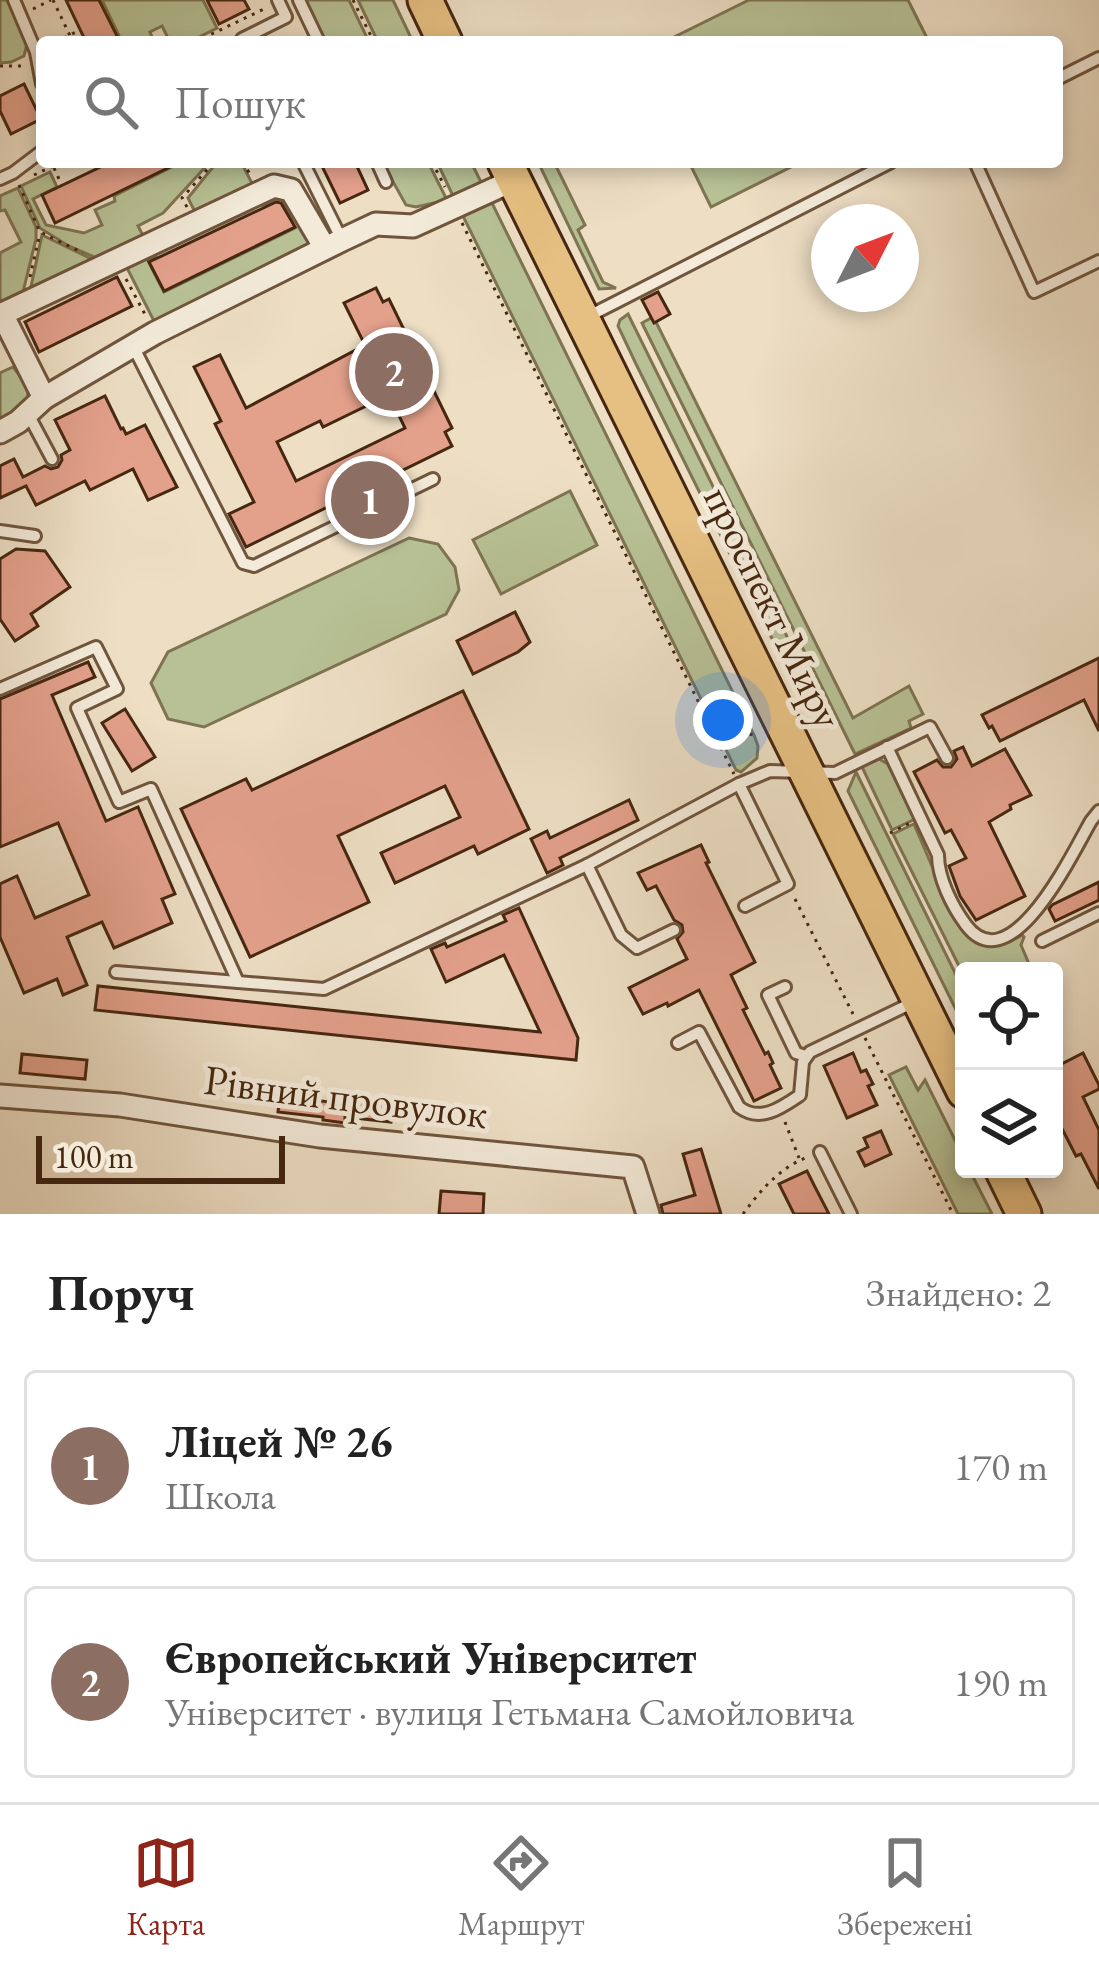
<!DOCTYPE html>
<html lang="uk">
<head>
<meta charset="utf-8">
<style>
  :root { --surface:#fff; --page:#f2f2f2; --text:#222; --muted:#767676; --line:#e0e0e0; --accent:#8f2418 }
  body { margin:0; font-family:"EB Garamond",serif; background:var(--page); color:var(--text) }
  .controls { position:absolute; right:36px; bottom:36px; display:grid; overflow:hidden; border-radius:12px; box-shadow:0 6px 18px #0003 }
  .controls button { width:108px; height:108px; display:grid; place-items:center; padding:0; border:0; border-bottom:3px solid var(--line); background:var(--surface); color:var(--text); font:60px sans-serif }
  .compass { position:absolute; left:811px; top:204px; width:108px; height:108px; border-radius:50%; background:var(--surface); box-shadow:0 6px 18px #0003; rotate:48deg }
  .scale { position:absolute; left:36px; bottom:30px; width:249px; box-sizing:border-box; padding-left:12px; border:6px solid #462710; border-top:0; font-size:33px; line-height:42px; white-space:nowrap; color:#462710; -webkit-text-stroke:9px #f3ead9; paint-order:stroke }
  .you { position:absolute; left:723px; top:720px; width:42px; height:42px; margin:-30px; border:9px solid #fff; border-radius:50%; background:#1a73e8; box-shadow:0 0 0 18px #1a73e833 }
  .badge { display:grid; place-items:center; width:78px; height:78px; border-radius:50%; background:var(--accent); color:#fff; font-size:39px; font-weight:700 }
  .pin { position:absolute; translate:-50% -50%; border:6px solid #fff; box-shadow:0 3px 12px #0006 }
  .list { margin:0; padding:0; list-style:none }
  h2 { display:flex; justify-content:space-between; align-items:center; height:156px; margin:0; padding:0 48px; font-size:51px }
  h2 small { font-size:39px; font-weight:400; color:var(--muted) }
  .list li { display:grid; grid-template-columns:78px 1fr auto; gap:36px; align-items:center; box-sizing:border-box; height:192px; margin:0 24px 24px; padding:0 24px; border:3px solid var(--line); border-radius:12px }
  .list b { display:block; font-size:45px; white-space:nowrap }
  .list p { margin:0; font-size:39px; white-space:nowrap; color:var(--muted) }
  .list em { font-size:39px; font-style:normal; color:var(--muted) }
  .icon { flex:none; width:66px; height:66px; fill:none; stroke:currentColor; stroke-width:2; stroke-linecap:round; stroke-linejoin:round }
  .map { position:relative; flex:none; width:1099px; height:1214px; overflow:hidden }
  .search { position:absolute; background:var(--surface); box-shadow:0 6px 18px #0003; left:36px; right:36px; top:36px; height:132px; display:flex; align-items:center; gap:30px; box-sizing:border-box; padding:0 42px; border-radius:12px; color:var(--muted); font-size:45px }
  .sheet { height:588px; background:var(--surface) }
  nav { display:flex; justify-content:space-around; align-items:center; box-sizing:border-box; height:168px; border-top:3px solid var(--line); background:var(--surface); font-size:33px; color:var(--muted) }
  nav a { display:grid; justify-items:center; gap:6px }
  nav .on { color:var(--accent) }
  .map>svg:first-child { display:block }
  .green { fill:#b7c195; stroke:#7e7452; stroke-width:3 }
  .building { fill:#e3a08b; stroke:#462710; stroke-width:3; fill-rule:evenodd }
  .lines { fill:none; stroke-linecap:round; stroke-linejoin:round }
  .lane-casing { stroke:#70553d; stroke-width:16 }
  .street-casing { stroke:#70553d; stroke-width:27 }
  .primary-casing { stroke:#462710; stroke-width:39 }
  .path { stroke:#462710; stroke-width:3; stroke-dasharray:3 6; stroke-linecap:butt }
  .lane { stroke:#f3ead9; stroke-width:10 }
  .street { stroke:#f3ead9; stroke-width:21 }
  .primary { stroke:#e6bf82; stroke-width:33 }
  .labels { text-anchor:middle; stroke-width:10; stroke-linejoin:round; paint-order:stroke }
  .street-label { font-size:42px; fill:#462710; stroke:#f3ead9 }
</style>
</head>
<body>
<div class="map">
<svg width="1099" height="1214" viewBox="0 0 1099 1214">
  <rect width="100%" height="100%" fill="#eddec4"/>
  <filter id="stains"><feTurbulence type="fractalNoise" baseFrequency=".00167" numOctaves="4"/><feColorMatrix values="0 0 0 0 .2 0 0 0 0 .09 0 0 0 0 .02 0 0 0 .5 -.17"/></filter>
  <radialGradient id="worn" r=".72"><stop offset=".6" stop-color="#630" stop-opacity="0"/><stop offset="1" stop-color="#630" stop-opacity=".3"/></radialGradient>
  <g class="green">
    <polygon points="0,0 8,0 27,44 24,56 11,62 0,63"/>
    <polygon points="102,0 203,0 217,28 189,42 170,42 162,26 150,32 154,42 122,42"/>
    <polygon points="303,0 349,0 369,42 323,42"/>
    <polygon points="358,0 393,0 413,42 378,42"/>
    <polygon points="749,0 908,0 929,42 664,42"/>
    <polygon points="182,162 210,162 163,213 138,226 147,243 101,260 67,245 40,228 21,186 50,172 57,187 33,199 46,225 84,233 102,225 95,210 115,201 114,196"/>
    <polygon points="217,162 241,162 255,189 198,218 188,198"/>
    <polygon points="382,162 428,162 447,200 416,207 406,205"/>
    <polygon points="437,162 471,162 483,186 454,198"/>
    <polygon points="538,162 554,162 585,225 578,230 603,282 616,288 599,289"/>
    <polygon points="689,162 801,162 711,207"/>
    <polygon points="18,188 36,227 36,239 21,300 0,310 0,253 21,242 5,210 0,211 0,196"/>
    <polygon points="281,191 312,232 310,245 155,323 124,262 152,249 156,257 148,261 164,292 295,228 281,197 263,205 259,197"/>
    <polygon points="491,201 754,735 758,746 757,758 741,772 736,770 462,214"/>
    <polygon points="42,235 102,264 29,296"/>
    <polygon points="628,314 801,665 788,671 636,364 618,326 620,320"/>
    <polygon points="651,318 656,322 853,718 909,686 923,714 909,721 911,728 855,754 642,323"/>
    <path d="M13,367c25,30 17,36 -13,57v-51z"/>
    <polygon points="570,491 597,545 501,594 473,540"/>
    <polygon points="409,538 438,544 455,567 459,590 446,614 204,727 168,719 151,683 168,652"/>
    <polygon points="879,759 888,764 915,819 892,830 862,767"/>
    <polygon points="856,772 964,991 964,1026 848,791"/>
    <path d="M914,824c11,24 38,96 55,111 15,14 37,10 53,0l2,2 -3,8 11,26h-68v5l-71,-142z"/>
    <polygon points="906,1067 918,1090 925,1080 964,1158 964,1169 969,1169 992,1214 958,1214 889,1075"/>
  </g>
  <g class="building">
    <polygon points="66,0 99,0 118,38 108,42 86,42"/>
    <polygon points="207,0 244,0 249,9 219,24"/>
    <polygon points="24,84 41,119 11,134 0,111 0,96"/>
    <polygon points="111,162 180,162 55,223 42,195"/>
    <polygon points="320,162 355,162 368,190 340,203"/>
    <polygon points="276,202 281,203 295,227 164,291 149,262"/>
    <polygon points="117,277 132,306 39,352 25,322"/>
    <path d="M376,288l7,14 6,-3 63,129 -7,4 7,14 -206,101 -17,-33 25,-12 -39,-78 6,-3 -27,-54 26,-12 26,53 119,-63 -21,-42zM389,395l16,33 -109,53 -19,-39 43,-21 3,6z"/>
    <polygon points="658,292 670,314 654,323 642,300"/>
    <polygon points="105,396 121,429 123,428 126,434 145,425 177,487 148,500 133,469 90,490 85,481 36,505 26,486 0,498 0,466 14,459 23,477 45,466 51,469 58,467 62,460 61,455 70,450 55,420"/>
    <polygon points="16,549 45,551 70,587 31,614 38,626 15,641 0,619 0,559"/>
    <polygon points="515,612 530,642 518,652 473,674 457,641"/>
    <polygon points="1099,658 1099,731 1084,700 1000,741 992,726 989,728 982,715"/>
    <polygon points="88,662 95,677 52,695 106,821 138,807 175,894 162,899 172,923 114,948 102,922 67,937 87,985 63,995 57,979 24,993 0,937 0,884 17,876 35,918 89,895 58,823 0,847 0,699"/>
    <polygon points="463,691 529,829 478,854 474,846 395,883 381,853 460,817 445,786 338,836 369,902 250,957 181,809 246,779 252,790"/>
    <polygon points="125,709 155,757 132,771 102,723"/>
    <polygon points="963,747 972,766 1005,749 1031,795 1010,805 1011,809 989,822 1025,896 976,920 960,896 949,866 966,858 951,830 945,833 914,772 937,760 943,767 951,767 957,759 954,751"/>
    <polygon points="629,800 638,820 560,858 563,865 547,873 531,839 547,831 550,838"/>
    <polygon points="701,845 709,862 706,863 755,962 731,975 747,1008 743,1010 765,1054 768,1052 773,1063 770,1065 781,1088 754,1101 699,990 668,1006 667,1003 643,1014 629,988 687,959 677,939 683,932 682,925 674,920 656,886 647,890 638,873"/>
    <polygon points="1099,882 1099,900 1055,921 1049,909 1052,905"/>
    <polygon points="519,908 578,1038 576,1060 95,1010 98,986 540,1032 504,955 446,982 431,949 445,943 447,947 506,921 503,915"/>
    <polygon points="853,1053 861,1072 866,1070 873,1084 868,1086 877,1105 847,1118 824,1066"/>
    <polygon points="1083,1053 1099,1085 1099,1089 1083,1097 1099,1130 1099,1189 1081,1154 1076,1156 1055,1115 1061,1112 1054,1098 1054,1068"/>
    <polygon points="22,1054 87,1060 85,1079 20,1073"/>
    <polygon points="280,1093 301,1095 301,1099 370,1106 371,1101 393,1104 391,1122 345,1117 345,1123 323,1120 323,1117 278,1112"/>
    <polygon points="881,1131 891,1154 865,1166 858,1152 868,1147 864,1138"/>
    <polygon points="701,1149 721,1214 663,1214 661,1205 695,1195 683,1154"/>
    <polygon points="807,1171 815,1187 829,1214 794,1214 779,1184"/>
    <polygon points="441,1191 484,1194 483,1214 439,1214"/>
  </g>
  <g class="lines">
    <g class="lane-casing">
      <g id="lane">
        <polyline points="14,0 36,52 42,84"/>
        <polyline points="299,0 319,42"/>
        <polyline points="243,42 242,39 286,17 278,0"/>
        <polyline points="1057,79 1099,58"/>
        <polyline points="303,162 342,240"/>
        <polyline points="377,162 386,182"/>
        <polyline points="975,162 1034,292 1099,261"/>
        <polyline points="0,179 13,173 42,151"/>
        <polyline points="585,318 891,162"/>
        <polyline points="133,346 243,563 254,566 433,479"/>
        <polyline points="28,414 52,459"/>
        <polyline points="0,531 35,536"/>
        <polyline points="0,689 96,647 117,689 77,708 119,802 151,789 238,982"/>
        <path d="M887,747l51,108c0,23 14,51 28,70 45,60 108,-75 125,-104l8,-10"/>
        <polyline points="739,784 788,884 745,906"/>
        <polyline points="674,930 637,948 621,935 587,865 739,784 770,771 835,773 930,727 947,758"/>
        <polyline points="1042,941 1099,913"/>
        <polyline points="116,972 324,989 587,865"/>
        <polyline points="785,987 768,995 796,1053 806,1056"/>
        <path d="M678,1043l21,-11 40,75c21,16 42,1 61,-12l3,-33 7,-10 106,-51"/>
        <polyline points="820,1152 851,1214"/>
      </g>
    </g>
    <g class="street-casing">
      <g id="street">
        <polyline points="2,314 44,398"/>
        <polyline points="0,315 274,186 291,190 325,248"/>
        <polyline points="0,432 18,422 44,398 155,333 342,240 376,224 413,226 514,180"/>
        <polyline points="0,1096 120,1105 320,1136 633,1167 648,1214"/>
      </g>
    </g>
    <g class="primary-casing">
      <g id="primary">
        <polyline points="425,0 445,42"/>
        <polyline points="505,162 964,1091"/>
        <polyline points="1002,1169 1024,1214"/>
      </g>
    </g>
    <g class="path">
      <polyline points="53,0 73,42"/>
      <polyline points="353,0 374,42"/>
      <polyline points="33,9 51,0"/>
      <polyline points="56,42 80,30"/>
      <polyline points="195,42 264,9"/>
      <polyline points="0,66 22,66"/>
      <polyline points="97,162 100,167"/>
      <polyline points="243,162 251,176"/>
      <polyline points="432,162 445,187"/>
      <polyline points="54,168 62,186"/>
      <polyline points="34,175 62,162"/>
      <polyline points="19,185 40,232 83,253"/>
      <polyline points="187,207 182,198 214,162"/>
      <polyline points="462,223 734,774"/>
      <polyline points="30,277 40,233"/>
      <polyline points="126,279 147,318"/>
      <polyline points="708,718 737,732 754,735"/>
      <polyline points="890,833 910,823"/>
      <polyline points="795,899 853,1014"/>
      <polyline points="865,1038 953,1214"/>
      <polyline points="785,1122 799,1158"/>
      <path d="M743,1214c17,-23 37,-47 65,-57"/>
    </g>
    <use href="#lane" class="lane"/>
    <use href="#street" class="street"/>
    <use href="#primary" class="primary"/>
  </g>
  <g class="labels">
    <g class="street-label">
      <text transform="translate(774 607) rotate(64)" y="15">проспект Миру</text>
      <text transform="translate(346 1096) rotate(7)" y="15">Рівний провулок</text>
    </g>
  </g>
  <rect width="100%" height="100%" filter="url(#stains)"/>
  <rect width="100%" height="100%" fill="url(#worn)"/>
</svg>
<div class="controls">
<button><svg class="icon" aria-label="locate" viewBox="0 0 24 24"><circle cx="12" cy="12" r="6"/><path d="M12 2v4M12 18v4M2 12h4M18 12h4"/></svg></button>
<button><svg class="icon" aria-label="layers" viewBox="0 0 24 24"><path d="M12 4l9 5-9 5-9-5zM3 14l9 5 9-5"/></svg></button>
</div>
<svg class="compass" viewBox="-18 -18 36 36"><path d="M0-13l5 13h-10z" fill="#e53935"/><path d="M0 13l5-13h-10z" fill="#767676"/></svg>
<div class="scale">100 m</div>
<div class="you"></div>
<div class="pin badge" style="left:370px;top:500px;background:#8d6e63">1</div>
<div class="pin badge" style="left:394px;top:372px;background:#8d6e63">2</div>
<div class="search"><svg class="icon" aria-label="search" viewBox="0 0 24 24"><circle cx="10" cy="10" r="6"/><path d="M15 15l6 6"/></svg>Пошук</div>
</div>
<section class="sheet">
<h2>Поруч<small>Знайдено: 2</small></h2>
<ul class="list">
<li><span class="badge" style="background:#8d6e63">1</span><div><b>Ліцей № 26</b><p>Школа</p></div><em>170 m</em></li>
<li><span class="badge" style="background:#8d6e63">2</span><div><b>Європейський Університет</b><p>Університет · вулиця Гетьмана Самойловича</p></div><em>190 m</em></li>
</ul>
</section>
<nav>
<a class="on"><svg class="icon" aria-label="map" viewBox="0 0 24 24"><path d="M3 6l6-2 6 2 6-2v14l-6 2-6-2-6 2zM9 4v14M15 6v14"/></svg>Карта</a>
<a><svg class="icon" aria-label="directions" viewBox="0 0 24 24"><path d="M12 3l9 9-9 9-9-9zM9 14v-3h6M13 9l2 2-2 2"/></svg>Маршрут</a>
<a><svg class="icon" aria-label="saved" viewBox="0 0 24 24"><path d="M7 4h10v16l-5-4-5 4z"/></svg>Збережені</a>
</nav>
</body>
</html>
